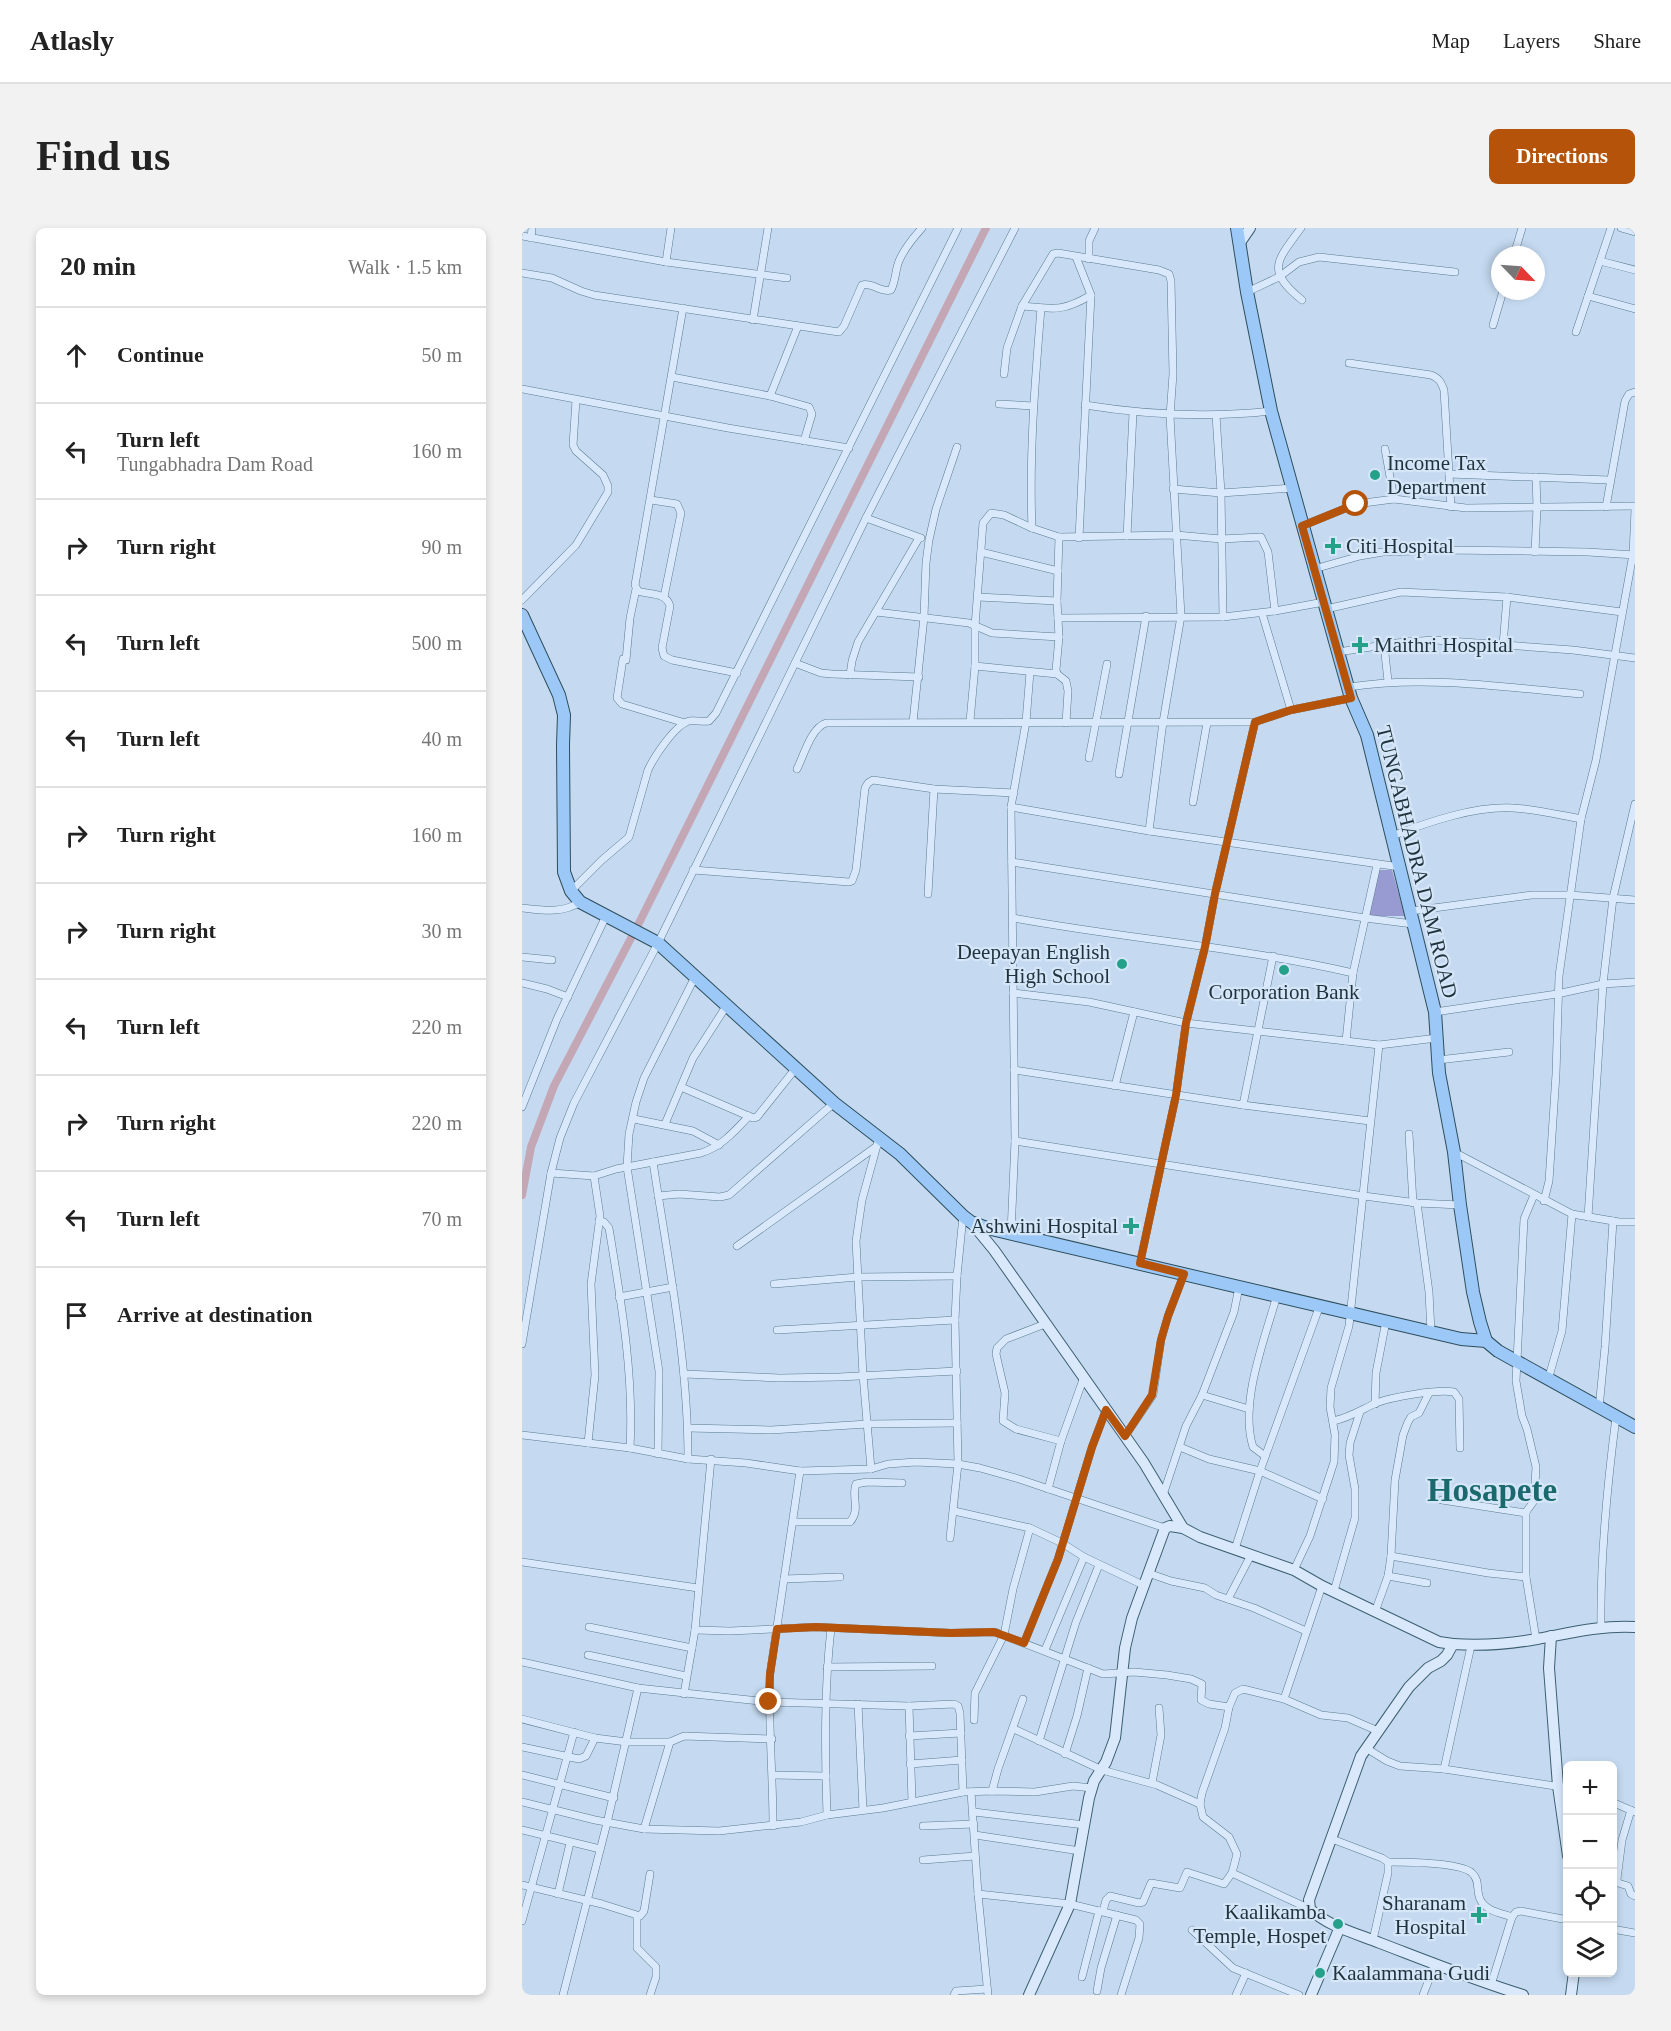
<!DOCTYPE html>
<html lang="en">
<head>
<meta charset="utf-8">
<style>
  :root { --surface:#fff; --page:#f2f2f2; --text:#222; --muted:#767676; --line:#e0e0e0; --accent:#b45309 }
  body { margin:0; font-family:Georgia,serif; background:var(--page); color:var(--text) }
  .controls { position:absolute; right:18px; bottom:18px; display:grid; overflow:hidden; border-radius:9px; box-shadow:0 3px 9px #0003 }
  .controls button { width:54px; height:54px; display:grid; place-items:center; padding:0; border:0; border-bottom:2px solid var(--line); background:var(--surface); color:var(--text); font:30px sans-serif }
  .compass { position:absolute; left:969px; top:18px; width:54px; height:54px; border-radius:50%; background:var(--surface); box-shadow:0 3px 9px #0003; rotate:115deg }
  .stop { position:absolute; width:18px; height:18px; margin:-14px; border:4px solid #b45309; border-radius:50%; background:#fff }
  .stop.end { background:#b45309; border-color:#fff; box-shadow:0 2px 6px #0008 }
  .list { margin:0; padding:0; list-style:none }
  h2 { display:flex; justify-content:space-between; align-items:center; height:78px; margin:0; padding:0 24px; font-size:26px }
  h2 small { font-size:20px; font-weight:400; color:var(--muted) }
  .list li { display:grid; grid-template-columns:39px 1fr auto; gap:18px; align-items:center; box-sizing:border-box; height:96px; padding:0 24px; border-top:2px solid var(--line) }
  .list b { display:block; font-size:22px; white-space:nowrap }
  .list p { margin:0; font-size:20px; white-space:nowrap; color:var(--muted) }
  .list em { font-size:20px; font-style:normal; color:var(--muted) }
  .icon { flex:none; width:33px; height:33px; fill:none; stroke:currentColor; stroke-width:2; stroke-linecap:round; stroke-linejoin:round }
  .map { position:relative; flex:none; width:1113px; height:1767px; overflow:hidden; border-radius:9px }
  header { display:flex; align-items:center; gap:36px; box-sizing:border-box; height:84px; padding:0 30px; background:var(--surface); border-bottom:2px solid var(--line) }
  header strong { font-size:28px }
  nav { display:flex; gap:33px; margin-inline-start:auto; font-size:21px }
  .intro { display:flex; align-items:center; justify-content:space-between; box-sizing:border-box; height:144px; padding:0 36px }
  h1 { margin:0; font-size:42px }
  .button { padding:15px 27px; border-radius:9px; background:var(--accent); color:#fff; font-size:21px; font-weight:700 }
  main { display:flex; gap:36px; padding:0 36px }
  aside { flex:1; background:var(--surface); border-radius:9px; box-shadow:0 3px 9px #0003 }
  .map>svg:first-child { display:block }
  .green { fill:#989bd1 }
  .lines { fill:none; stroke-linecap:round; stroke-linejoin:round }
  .canal { stroke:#c4a7b5; stroke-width:8 }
  .street-casing { stroke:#597b8e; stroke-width:8 }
  .secondary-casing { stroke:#3c5f70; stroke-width:12 }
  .primary-casing { stroke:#2e4e5c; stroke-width:14 }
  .street { stroke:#d9e9fb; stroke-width:7 }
  .secondary { stroke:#d9e9fb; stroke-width:10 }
  .primary { stroke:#9bc8f6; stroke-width:12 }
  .route { stroke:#b45309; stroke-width:8 }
  .poi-dot { fill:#25a18a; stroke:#d5e6f8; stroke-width:2 }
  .labels { text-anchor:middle; stroke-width:4.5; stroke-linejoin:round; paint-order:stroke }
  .poi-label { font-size:21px; fill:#1e343d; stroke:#d5e6f8; text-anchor:start }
  .street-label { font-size:21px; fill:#1e343d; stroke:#d5e6f8 }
  .town-label { font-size:33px; font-weight:bold; fill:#1a6a6d; stroke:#d5e6f8 }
</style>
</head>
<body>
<header>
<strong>Atlasly</strong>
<nav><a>Map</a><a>Layers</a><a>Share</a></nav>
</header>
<div class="intro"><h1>Find us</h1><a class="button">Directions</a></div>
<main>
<aside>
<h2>20 min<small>Walk · 1.5 km</small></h2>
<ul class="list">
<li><svg class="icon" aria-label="ahead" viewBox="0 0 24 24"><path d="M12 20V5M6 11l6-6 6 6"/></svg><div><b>Continue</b></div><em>50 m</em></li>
<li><svg class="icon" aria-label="left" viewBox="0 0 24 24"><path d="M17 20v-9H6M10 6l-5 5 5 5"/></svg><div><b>Turn left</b><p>Tungabhadra Dam Road</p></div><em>160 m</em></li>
<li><svg class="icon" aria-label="right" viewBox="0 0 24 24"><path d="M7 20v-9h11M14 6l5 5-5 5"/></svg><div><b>Turn right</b></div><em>90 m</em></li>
<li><svg class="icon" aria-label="left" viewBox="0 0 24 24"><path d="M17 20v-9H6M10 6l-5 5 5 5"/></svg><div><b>Turn left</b></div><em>500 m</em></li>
<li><svg class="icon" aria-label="left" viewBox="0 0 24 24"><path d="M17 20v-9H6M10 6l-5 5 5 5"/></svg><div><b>Turn left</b></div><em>40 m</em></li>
<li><svg class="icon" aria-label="right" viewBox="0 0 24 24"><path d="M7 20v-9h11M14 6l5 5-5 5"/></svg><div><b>Turn right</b></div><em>160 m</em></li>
<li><svg class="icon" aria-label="right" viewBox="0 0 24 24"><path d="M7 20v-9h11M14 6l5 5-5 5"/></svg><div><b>Turn right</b></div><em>30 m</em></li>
<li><svg class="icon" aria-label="left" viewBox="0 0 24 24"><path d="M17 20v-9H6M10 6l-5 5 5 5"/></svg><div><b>Turn left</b></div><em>220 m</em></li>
<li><svg class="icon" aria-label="right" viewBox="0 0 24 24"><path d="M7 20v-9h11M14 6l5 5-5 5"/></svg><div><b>Turn right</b></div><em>220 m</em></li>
<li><svg class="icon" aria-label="left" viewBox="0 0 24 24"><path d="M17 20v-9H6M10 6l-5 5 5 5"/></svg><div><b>Turn left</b></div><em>70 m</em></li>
<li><svg class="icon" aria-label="arrive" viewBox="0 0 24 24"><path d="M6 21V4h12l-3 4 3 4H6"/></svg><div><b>Arrive at destination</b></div></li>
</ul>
</aside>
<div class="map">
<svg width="1113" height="1767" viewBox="0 0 1113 1767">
  <rect width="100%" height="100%" fill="#c5daf1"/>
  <polygon class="green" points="857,642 870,642 883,688 847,688"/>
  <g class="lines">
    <polyline class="canal" points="0,967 9,919 32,858 119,691 464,0"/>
    <g class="street-casing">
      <g id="street">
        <path d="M779,0c-24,33 -36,42 1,72"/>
        <polyline points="1099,0 1113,4"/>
        <polyline points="0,8 144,34 265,50"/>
        <polyline points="9,10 10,0"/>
        <polyline points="992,27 1000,0"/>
        <polyline points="554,29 569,67 557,310"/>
        <polyline points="567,31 567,13 573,0"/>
        <polyline points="1078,33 1113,42"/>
        <polyline points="144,34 149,0"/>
        <path d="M0,45l30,5 29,13 13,4 245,37 5,-6 18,-41c10,-3 19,8 29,5 5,-10 4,-19 8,-29 5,-12 14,-23 23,-33"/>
        <polyline points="725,64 757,49 777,34 797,29 933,44"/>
        <polyline points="1066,68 1113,81"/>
        <path d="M500,78c31,3 41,6 69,-11"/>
        <path d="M161,80l-48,277 3,6c11,4 28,1 32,15l-8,42 2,8 8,4 65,13"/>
        <polyline points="231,92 246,0"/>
        <polyline points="971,97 981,63"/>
        <polyline points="1054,104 1089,0"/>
        <path d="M827,135l82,12c8,3 10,7 13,15l7,117"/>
        <polyline points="482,146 485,120 500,78 531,26 536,25 637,42 647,46 649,53 651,146 648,188 659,388 641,494 627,603"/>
        <polyline points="150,149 248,168 287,179 290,186 282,213"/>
        <polyline points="0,161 206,200 327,220"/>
        <polyline points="248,168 276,98"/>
        <polyline points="477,176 511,178"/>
        <path d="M563,177c62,10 123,13 186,6"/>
        <polyline points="694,187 699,265 701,389"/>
        <polyline points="863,221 872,271"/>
        <polyline points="927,246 1087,252"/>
        <polyline points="651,261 699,265 771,260"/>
        <polyline points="129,272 155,276 159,285 142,369"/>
        <polyline points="1084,279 1103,173 1107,166 1113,164"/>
        <polyline points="344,290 399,310"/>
        <polyline points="780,298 834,276 872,271 944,280 1113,278"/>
        <path d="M510,300c-3,-74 3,-146 9,-220"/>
        <polyline points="605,308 611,185"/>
        <polyline points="459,324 536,343"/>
        <polyline points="1013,324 1015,279 1014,249"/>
        <polyline points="792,341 838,328 861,324 926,322 1066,324 1113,327"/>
        <polyline points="456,369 535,373"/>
        <polyline points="0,372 54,317 86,264 86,258 81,247 54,223 51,217 54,172"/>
        <polyline points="804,381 879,364 985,369 1100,384"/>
        <polyline points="354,384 447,395 470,405 537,409 535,373 537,309"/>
        <polyline points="740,385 769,482"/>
        <polyline points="536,390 701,389 753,383 802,374"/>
        <polyline points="537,409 534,442 535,446 544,453 546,463 544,495"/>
        <polyline points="862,417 866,453"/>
        <polyline points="981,417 985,369"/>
        <polyline points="816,424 882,414 913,412 1051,422 1113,430"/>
        <polyline points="101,431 95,470 100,476 163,495"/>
        <polyline points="104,432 108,390 114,361"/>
        <polyline points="273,435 299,445 310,446 397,449"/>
        <polyline points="453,438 535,446"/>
        <polyline points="328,447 330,433 336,414 397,310"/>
        <path d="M827,459c75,-12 155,0 231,7"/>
        <polyline points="448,493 453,438 453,398 461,295 469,285 482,287 510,300 537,309 654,307 699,311 739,309 746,324 753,383"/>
        <polyline points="391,494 402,389 404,335 407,312 414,281 435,219"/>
        <polyline points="567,530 585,436"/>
        <path d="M275,541c7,-14 14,-41 29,-46l429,-1 36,-12 60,-12"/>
        <polyline points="597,546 624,388"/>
        <polyline points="671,574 685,495"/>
        <polyline points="489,579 627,603 878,639"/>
        <path d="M870,608c36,-14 82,-30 121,-28 23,1 46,7 68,11"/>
        <polyline points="490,634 843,690 891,696"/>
        <polyline points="171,642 327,654 330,653 334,642 343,560 346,555 351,552 412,561 492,565"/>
        <path d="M49,663l31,-31 27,-23 19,-67c6,-13 27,-45 41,-49 6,-1 13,1 20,0l7,-8 242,-485"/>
        <polyline points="406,666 412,561"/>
        <path d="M0,680c20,2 40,6 58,-6"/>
        <polyline points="889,683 1010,667 1048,667 1113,672"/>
        <path d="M491,690c113,21 228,29 340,55l-7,68"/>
        <polyline points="0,729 30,732"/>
        <polyline points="831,745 855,637"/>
        <polyline points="0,755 25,761 46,769"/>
        <polyline points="491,765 567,774 664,795 824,813 857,817 915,810"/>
        <polyline points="913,784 1035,766 1081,756 1113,754"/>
        <polyline points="916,832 987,824"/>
        <polyline points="492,842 721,877 848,893"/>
        <polyline points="593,858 612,784"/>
        <polyline points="159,859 231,890 235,889 274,840"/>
        <polyline points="721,877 751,728"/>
        <polyline points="0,879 35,791 84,688"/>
        <polyline points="112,891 171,903 197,917"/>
        <polyline points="143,896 171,830 205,777"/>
        <polyline points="887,906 891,975"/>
        <polyline points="493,913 842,968 895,975 938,977"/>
        <polyline points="932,924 1050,986 1097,994 1113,994"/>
        <path d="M131,934c15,99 35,197 35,297"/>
        <path d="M29,945l43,3 22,-7 85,-16c20,-6 34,-22 48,-37"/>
        <polyline points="1012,967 1002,991 994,1153 1000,1188 1005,1201 1014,1239 1012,1273 1004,1284 1004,1349 1014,1411"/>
        <polyline points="136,968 157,966 198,969 207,967 312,875"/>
        <polyline points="1022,973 1027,953 1034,846 1037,748 1059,591 1074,532 1111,326 1113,282"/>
        <polyline points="895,975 907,1064 909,1104"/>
        <polyline points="1066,989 1081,756 1091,670 1113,576"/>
        <path d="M77,993l5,1 5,6c12,73 25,146 21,220"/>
        <polyline points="489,1005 493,913 489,579 504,494 508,444"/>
        <polyline points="215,1018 355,918"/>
        <polyline points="618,1035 654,867 664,795 683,719 693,666 733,494"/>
        <polyline points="252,1056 336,1049 435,1048"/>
        <polyline points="97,1069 151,1059"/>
        <polyline points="523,1096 484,1111 475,1120 474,1126 483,1165 481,1193 494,1201 539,1213"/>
        <polyline points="255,1102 433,1092"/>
        <polyline points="0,1116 29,945 38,910 52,875 136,715 344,290 493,0"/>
        <polyline points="162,1146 258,1150 317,1149 435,1143"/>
        <polyline points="1026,1152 1040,1103 1050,986"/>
        <polyline points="680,1167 727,1181"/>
        <polyline points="853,1176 854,1145 864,1093"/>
        <polyline points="1077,1180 1083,1119 1091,993"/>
        <path d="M811,1193c16,-3 28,-11 43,-18 16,-6 61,-14 78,-11l5,7 1,49"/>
        <polyline points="166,1200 249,1202 346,1196 435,1195"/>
        <polyline points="0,1207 108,1220 166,1231 224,1235 278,1243 349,1241 366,1236 394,1234 436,1236 458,1240 497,1251 643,1300"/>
        <polyline points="603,1208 631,1167 639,1112 646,1088 662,1046"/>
        <polyline points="66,1215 73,1147 69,1056 78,988 72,948"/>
        <polyline points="658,1219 687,1231 738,1243 801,1271"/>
        <polyline points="136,1226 137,1143 105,939 107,906 114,874 122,850 174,747"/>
        <path d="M743,1228l-12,-9c-14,-45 12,-108 24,-152"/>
        <polyline points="349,1241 341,1147 334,1013 340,972 357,910"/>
        <polyline points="526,1261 539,1213 562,1149"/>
        <polyline points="641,1267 664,1198 680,1167 712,1084 717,1059"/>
        <polyline points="920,1272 1004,1285"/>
        <polyline points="432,1283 508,1300 540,1315 562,1329 621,1357"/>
        <path d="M272,1294h56c11,-13 1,-24 6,-38l11,-2 35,1"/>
        <polyline points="428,1310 436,1236 433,1092 435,1048 441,988"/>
        <polyline points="713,1321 738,1243 798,1077"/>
        <polyline points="869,1328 966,1345 1004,1349"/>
        <polyline points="0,1334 176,1360"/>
        <polyline points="772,1342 788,1308 812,1234 813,1207 808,1179 809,1160 827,1098 857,817"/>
        <polyline points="626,1345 649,1353 683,1360 694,1367 732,1380 784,1403"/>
        <polyline points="866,1348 905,1355"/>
        <polyline points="262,1351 318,1349"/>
        <polyline points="812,1363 833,1290 833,1261 827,1227 828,1215 838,1184"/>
        <polyline points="706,1371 729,1327"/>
        <polyline points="853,1384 866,1348 869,1328 873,1252 881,1207 886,1194 889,1189 897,1185 907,1165"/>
        <polyline points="67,1399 170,1420"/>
        <path d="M1079,1399c-1,-71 6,-140 15,-210"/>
        <polyline points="173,1402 208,1403 293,1399 429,1405 473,1404 581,1446 612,1444 645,1447 669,1451 680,1456 679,1472 687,1476 707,1479"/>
        <polyline points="502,1415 536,1331 570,1219 584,1182"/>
        <polyline points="523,1422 562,1329"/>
        <polyline points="66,1427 164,1448"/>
        <polyline points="0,1434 116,1460 247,1474 387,1478 432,1476 436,1478 438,1485 441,1564"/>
        <polyline points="305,1439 410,1438"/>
        <polyline points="162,1466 173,1402 189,1231"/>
        <polyline points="762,1471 800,1358"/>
        <polyline points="336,1476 341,1582"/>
        <polyline points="387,1478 390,1573"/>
        <polyline points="0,1491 73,1510 105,1514 148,1514 162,1508 250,1511"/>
        <polyline points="452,1492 453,1465 482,1407 491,1361 508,1300"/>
        <polyline points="492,1501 580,1542 635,1557 678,1576"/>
        <polyline points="387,1508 439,1505"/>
        <polyline points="517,1513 554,1394 577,1337"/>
        <polyline points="0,1519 57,1531 64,1528 73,1510"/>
        <polyline points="844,1520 865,1533 878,1538 922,1541 1046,1560"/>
        <polyline points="543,1526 555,1488 566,1440"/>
        <polyline points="388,1536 440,1532"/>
        <polyline points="922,1541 949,1418"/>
        <polyline points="0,1547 92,1570"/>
        <polyline points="251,1547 304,1548"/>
        <polyline points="630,1555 639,1507 637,1480"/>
        <polyline points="470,1563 476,1541 501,1471"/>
        <polyline points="449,1564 456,1666 466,1767"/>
        <polyline points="0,1574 73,1592 122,1601 197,1603 279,1594 305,1587 361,1580 441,1564 470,1563 513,1564 551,1558 570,1560"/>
        <polyline points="1090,1574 1113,1584"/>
        <polyline points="1109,1582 1100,1612 1095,1651 1096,1655 1106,1658 1109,1666 1113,1668"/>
        <polyline points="452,1584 563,1597"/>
        <path d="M305,1587c-2,-62 -3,-124 4,-187"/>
        <path d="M251,1598c0,-51 -5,-102 -3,-152l30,-203"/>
        <polyline points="401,1598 452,1596"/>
        <polyline points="122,1601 148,1514"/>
        <polyline points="0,1602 78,1621"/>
        <polyline points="453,1607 558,1623"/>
        <polyline points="810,1611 860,1630 866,1634 866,1645 851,1712"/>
        <polyline points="401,1632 453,1628"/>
        <path d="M866,1634c17,0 72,0 84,11 8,7 4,17 8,26 5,12 21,14 32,18"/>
        <polyline points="0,1657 80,1676 118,1688 122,1683 128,1646"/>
        <polyline points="36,1666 48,1615"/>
        <polyline points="456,1666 548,1676 614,1692 618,1696 617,1710 599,1767"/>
        <polyline points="788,1681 710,1645 715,1626 707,1609 681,1589 678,1576 680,1565 703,1500 707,1479 713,1465 721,1461 762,1471 799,1487 826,1490 856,1503"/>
        <polyline points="581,1683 584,1672 588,1668 617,1675 621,1674 629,1655 658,1660 665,1644 702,1656 710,1645"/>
        <polyline points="115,1688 115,1720 134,1739 134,1749 128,1767"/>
        <polyline points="0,1693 52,1504"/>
        <polyline points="1090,1701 1113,1705"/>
        <polyline points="670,1702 711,1740 777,1767"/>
        <polyline points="560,1749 577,1683"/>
        <polyline points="969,1757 990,1689 994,1684 999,1683 1046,1692"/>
        <polyline points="575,1763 579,1740 595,1687"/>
        <polyline points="41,1767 85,1595 116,1460"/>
        <polyline points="432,1767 434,1763 465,1761"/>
        <polyline points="714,1767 724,1745"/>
        <polyline points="901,1767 913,1736"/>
      </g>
    </g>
    <g class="secondary-casing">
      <g id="secondary">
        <polyline points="717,16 728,0"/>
        <polyline points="449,994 472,1022 622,1235 661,1300 678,1309 772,1342 800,1358 917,1414 931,1416"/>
        <polyline points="1029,1408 1027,1440 1036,1558 1046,1628"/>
        <polyline points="507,1767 548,1676 567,1570 572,1553 584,1534 593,1510 603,1420 610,1390 643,1300 648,1298 661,1300"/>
        <polyline points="789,1767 818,1699"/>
        <path d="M1001,1767c-49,-15 -96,-34 -143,-52 -22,-9 -53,-17 -70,-34l-1,-9 52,-144 48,-69 19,-19 13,-7 6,-6 6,-11c27,2 56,0 84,-5 33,-6 64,-14 98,-12"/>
        <polyline points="1049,1767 1052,1744"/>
      </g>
    </g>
    <g class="primary-casing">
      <g id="primary">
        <polyline points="715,0 725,64 749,183 816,424 829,470 845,507 913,784 917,845 932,924 938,977 951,1064 958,1094 964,1113"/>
        <polyline points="0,387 37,467 42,487 41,517 42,644 49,663 58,674 136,715 312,875 378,926 441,988 449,994 465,1000 909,1104 939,1111 964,1113 976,1123 1113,1199"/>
      </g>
    </g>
    <use href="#street" class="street"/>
    <use href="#secondary" class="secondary"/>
    <use href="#primary" class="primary"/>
  </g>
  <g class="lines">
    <polyline class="route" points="247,1474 248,1446 255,1401 294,1399 429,1405 472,1404 502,1415 536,1331 570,1219 584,1182 603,1208 630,1167 639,1112 646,1088 662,1046 618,1035 654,867 664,795 683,719 693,666 733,494 769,482 829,470 780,298 834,276"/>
  </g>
  <g class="poi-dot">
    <circle cx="853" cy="247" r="6"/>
    <path d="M808 309h6v6h6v6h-6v6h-6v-6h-6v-6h6z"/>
    <path d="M835 408h6v6h6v6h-6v6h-6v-6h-6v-6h6z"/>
    <circle cx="600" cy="736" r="6"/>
    <circle cx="762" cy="742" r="6"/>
    <path d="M606 989h6v6h6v6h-6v6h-6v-6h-6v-6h6z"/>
    <path d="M954 1678h6v6h6v6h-6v6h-6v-6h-6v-6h6z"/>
    <circle cx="816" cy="1696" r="6"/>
    <circle cx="798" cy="1745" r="6"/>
  </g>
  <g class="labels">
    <g class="poi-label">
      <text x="865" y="242">Income Tax<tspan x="865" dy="24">Department</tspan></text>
      <text x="824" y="325">Citi Hospital</text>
      <text x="852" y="424">Maithri Hospital</text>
      <text x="588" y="731" text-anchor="end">Deepayan English<tspan x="588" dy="24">High School</tspan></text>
      <text x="762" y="771" text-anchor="middle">Corporation Bank</text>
      <text x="596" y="1005" text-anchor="end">Ashwini Hospital</text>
      <text x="944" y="1682" text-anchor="end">Sharanam<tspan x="944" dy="24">Hospital</tspan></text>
      <text x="804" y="1691" text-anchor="end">Kaalikamba<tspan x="804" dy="24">Temple, Hospet</tspan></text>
      <text x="810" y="1752">Kaalammana Gudi</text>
    </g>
    <g class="street-label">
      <text transform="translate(895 634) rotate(76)" y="7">TUNGABHADRA DAM ROAD</text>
    </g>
    <g class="town-label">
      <text x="970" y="1273">Hosapete</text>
    </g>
  </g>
</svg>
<div class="controls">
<button>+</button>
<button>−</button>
<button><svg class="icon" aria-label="locate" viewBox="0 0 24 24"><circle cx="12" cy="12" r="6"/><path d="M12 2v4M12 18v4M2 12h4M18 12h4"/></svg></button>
<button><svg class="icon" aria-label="layers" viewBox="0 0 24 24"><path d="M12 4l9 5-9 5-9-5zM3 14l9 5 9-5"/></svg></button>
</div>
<svg class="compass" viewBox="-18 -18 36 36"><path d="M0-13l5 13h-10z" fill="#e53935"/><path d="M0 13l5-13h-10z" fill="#767676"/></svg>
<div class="stop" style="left:834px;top:276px"></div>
<div class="stop end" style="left:247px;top:1474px"></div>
</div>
</main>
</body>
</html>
